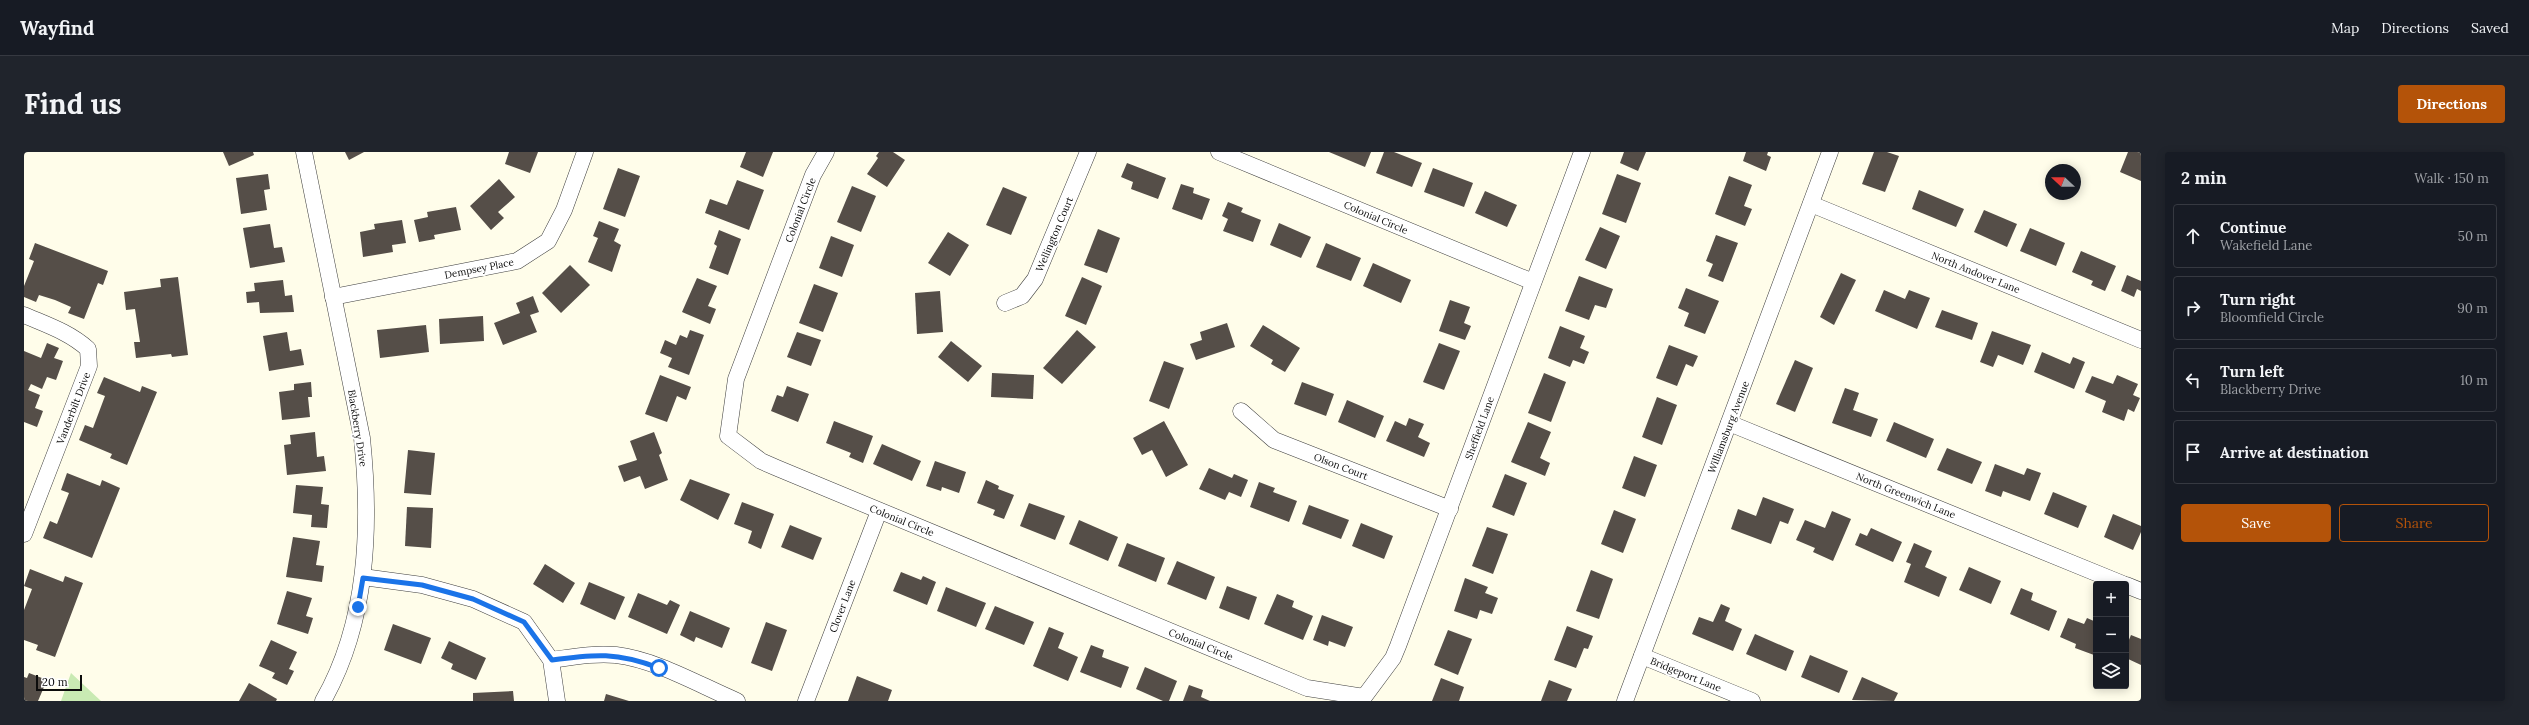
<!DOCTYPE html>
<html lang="en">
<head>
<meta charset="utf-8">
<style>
  :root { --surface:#171b24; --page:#20242c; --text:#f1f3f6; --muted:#9ea1a6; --line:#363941; --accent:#b45309 }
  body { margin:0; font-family:Lora,serif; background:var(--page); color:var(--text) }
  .controls { position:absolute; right:12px; bottom:12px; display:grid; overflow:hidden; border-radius:4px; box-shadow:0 2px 10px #0003 }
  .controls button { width:36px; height:36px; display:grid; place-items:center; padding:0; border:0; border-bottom:1px solid var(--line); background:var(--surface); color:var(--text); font:20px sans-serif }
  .compass { position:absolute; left:2021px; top:12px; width:36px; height:36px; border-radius:50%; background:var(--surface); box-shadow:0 2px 10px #0003; rotate:292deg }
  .scale { position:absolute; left:12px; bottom:10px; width:46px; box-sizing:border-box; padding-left:4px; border:2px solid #0c0c0c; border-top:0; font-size:11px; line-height:14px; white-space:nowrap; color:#0c0c0c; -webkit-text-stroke:3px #fff; paint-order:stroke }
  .stop { position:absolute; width:12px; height:12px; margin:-9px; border:3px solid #1a73e8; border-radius:50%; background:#fff }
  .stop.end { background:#1a73e8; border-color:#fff; box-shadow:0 1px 4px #0008 }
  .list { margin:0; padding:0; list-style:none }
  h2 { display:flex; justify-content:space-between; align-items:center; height:52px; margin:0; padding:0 16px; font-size:17px }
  h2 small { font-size:13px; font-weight:400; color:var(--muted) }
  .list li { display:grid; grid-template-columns:26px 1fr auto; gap:12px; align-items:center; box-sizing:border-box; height:64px; margin:0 8px 8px; padding:0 8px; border:1px solid var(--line); border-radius:4px }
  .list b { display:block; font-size:15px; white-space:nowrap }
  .list p { margin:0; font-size:13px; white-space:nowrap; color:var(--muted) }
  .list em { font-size:13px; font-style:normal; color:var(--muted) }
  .actions { display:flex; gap:8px; padding:12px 16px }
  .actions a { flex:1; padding:9px 0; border:1px solid var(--accent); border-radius:4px; text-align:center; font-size:14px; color:var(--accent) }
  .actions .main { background:var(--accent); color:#fff }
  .icon { flex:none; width:22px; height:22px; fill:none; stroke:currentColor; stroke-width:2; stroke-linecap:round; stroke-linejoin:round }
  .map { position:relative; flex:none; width:2117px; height:549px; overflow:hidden; border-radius:4px }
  header { display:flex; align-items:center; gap:24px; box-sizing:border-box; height:56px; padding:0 20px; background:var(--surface); border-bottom:1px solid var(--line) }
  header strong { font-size:19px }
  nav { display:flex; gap:22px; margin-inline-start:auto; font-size:14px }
  .intro { display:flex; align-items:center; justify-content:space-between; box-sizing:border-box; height:96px; padding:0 24px }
  h1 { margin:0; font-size:28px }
  .button { padding:10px 18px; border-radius:4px; background:var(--accent); color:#fff; font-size:14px; font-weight:700 }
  main { display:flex; gap:24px; padding:0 24px }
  aside { flex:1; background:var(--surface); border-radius:4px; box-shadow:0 2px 10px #0003 }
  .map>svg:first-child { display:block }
  .green { fill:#c9eab3 }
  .building { fill:#554e48 }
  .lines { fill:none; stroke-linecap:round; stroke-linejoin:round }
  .minor-casing { stroke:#3f3f3f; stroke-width:17 }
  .minor { stroke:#fff; stroke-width:16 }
  .route { stroke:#1a73e8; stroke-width:5 }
  .labels { text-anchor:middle; stroke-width:4; stroke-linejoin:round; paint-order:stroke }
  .street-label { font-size:10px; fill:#0c0c0c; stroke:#fff }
</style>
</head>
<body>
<header>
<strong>Wayfind</strong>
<nav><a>Map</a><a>Directions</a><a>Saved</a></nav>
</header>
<div class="intro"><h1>Find us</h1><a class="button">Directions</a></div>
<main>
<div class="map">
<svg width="2117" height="549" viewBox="0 0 2117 549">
  <rect width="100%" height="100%" fill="#fffdea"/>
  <polygon class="green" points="47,521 77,549 37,549"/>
  <g class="building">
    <polygon points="199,0 229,0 230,3 205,14"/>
    <polygon points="321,0 340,0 325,8"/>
    <polygon points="485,0 514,0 506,21 481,12"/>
    <polygon points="722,0 749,0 739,25 716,15"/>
    <polygon points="855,0 869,0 881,8 863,35 843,22 854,6 852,4"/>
    <polygon points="1305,0 1347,0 1341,15"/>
    <polygon points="1360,0 1370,0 1398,11 1388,35 1352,21"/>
    <polygon points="1600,0 1622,0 1614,19 1596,11"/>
    <polygon points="1722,0 1744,0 1743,3 1747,5 1742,19 1719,9"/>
    <polygon points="1850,0 1863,0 1875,4 1861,40 1838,32"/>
    <polygon points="2104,0 2117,0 2117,29 2096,20"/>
    <polygon points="1103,11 1142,26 1134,47 1107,37 1109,30 1097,25"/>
    <polygon points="594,16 616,24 601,65 579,57"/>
    <polygon points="1409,16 1449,31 1440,55 1400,40"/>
    <polygon points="244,22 246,37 240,38 243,58 217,62 212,26"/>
    <polygon points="1593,22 1617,31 1602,71 1578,62"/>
    <polygon points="1705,24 1728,33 1720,54 1728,57 1721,74 1691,62"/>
    <polygon points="475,27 491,45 474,60 480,66 467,78 446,54"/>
    <polygon points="713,28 740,38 725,78 681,61 686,47 703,53"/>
    <polygon points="1157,32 1170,36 1169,41 1186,47 1178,68 1148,57"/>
    <polygon points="828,34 852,44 837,80 813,70"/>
    <polygon points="979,35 1003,45 987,83 962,73"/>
    <polygon points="1895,38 1940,57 1932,75 1888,57"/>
    <polygon points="1461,39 1493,53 1483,75 1451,61"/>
    <polygon points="1204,50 1219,56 1217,60 1237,68 1229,90 1199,79 1204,67 1198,64"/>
    <polygon points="432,55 437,78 410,83 411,87 395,90 390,68 404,65 403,60"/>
    <polygon points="1960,58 1993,72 1983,95 1950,80"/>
    <polygon points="378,68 382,91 368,93 369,100 339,105 336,80 351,77 350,72"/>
    <polygon points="575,69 595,77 590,89 597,93 588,120 564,110 574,86 569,84"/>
    <polygon points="1255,71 1287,85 1277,106 1246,93"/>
    <polygon points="246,72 250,96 258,95 261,110 226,116 219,76"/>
    <polygon points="1576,75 1596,84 1582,117 1561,108"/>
    <polygon points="2006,76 2041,91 2032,114 1996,99"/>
    <polygon points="1074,77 1096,86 1083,121 1060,113"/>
    <polygon points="695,78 717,87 704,123 685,116 693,94 690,92"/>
    <polygon points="924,80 945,93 926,124 904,111"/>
    <polygon points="1692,83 1714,91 1699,130 1684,124 1689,112 1682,109"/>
    <polygon points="807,84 830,93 818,125 795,116"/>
    <polygon points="11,91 84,119 79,133 74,131 60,167 44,161 47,155 31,148 15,143 12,150 0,145 0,134 10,109 5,107"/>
    <polygon points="1302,91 1337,106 1327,129 1292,115"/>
    <polygon points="2057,99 2092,114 2081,139 2067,133 2069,129 2048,120"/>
    <polygon points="1349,111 1387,128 1377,151 1339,134"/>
    <polygon points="546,113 566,133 537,161 518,141"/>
    <polygon points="1817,121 1832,128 1810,173 1796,165"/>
    <polygon points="2103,123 2117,129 2117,139 2113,137 2110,145 2097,139"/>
    <polygon points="1555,124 1589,137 1582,156 1571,153 1565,168 1541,159"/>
    <polygon points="154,125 164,203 148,205 147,202 112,206 110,190 116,190 111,157 102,158 100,140 137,135 136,127"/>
    <polygon points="1058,125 1078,134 1062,173 1041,164"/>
    <polygon points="673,126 693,134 684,154 692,157 686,172 658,160"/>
    <polygon points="259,128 261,144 268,143 270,160 236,161 235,150 223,151 222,140 231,139 230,131"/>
    <polygon points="790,132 814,141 799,180 775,171"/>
    <polygon points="1662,136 1695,149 1681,182 1660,174 1665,161 1654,156"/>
    <polygon points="1860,138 1881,147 1885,138 1906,146 1893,177 1851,159"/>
    <polygon points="916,139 919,180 893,182 891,141"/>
    <polygon points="509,144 515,160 506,163 513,180 479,193 470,171 496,161 492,151"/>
    <polygon points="1426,148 1446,155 1440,171 1447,174 1441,188 1415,179"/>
    <polygon points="1918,158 1954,171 1948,188 1911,175"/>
    <polygon points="459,164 460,189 416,192 415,167"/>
    <polygon points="1203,171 1211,195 1172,208 1166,192 1178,188 1176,180"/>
    <polygon points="402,173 405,200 356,206 353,178"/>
    <polygon points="1239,173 1276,196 1261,220 1247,212 1249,208 1226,194"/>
    <polygon points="1536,174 1561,184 1556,196 1565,200 1560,212 1549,208 1546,215 1524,206"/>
    <polygon points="666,178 680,183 665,223 644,215 648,206 636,201 641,188 652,193 656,183 663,186"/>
    <polygon points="1053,178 1072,195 1038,232 1019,216"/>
    <polygon points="1968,179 2007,193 1999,213 1974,203 1969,215 1956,210"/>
    <polygon points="263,180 266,199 277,197 280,213 245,219 239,184"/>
    <polygon points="773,180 797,188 787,214 763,205"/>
    <polygon points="927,189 958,214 944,230 914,205"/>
    <polygon points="23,191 35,196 30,206 39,209 32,228 23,225 18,237 7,232 4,238 16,243 11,256 19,259 13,275 0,270 0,199 17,206"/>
    <polygon points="1415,191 1436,199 1420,238 1399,230"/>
    <polygon points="1645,193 1674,204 1669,215 1662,212 1653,234 1632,226"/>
    <polygon points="2018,200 2046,212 2049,205 2061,210 2050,237 2010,220"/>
    <polygon points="1771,208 1789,216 1771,260 1752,252"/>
    <polygon points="1140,209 1160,216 1145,257 1125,249"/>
    <polygon points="968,221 1010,223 1009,247 967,245"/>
    <polygon points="1520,221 1542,230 1527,270 1504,261"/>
    <polygon points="636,223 667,235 662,248 653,244 643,270 621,262"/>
    <polygon points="2093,223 2114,232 2109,243 2116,246 2110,260 2104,257 2100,269 2078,260 2082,249 2061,240 2068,224 2089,232"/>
    <polygon points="80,225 116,240 118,234 133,240 103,313 86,306 88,302 55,288 61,273 69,276 81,244 73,241"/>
    <polygon points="287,230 288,245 284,245 286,265 258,268 255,240 270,238 270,232"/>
    <polygon points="1278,230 1310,242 1302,264 1270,252"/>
    <polygon points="763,234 785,242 774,270 747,259 753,243 759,245"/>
    <polygon points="1821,236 1835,241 1829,258 1854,267 1847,285 1808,271"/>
    <polygon points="1633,245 1653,253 1638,293 1618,285"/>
    <polygon points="1323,248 1360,264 1351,286 1314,270"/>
    <polygon points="1385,266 1400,272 1394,285 1406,291 1400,305 1362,289 1371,269 1382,274"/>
    <polygon points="810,269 849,284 839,311 825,305 827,301 802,291"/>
    <polygon points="1140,269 1164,313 1142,325 1128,298 1118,303 1109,286"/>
    <polygon points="1504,270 1527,280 1516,306 1526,311 1521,324 1487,310"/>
    <polygon points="1870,270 1910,287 1902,306 1862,289"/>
    <polygon points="291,280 293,305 300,304 302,319 263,323 260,293 267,292 266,283"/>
    <polygon points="630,280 638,301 635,303 644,328 621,337 616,324 600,330 594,314 613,308 606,289"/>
    <polygon points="858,292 897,309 888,329 849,312"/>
    <polygon points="1923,296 1958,310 1948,332 1913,318"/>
    <polygon points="384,298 411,301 407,343 380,341"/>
    <polygon points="1610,304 1633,313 1621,345 1598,336"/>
    <polygon points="911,309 942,320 935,341 918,335 917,339 902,334"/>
    <polygon points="1971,312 2000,323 2003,316 2017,321 2006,349 1979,339 1977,345 1961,339"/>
    <polygon points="1185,316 1208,326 1210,322 1224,328 1217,345 1205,340 1201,348 1175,337"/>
    <polygon points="43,321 76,334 78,328 96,336 68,406 19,386 26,369 33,372 45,341 37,338"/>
    <polygon points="1481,322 1503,331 1490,364 1468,355"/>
    <polygon points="666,327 706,342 694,368 656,348"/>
    <polygon points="962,328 975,334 974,337 990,343 980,367 969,363 971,358 953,351"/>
    <polygon points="1235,330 1251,336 1249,340 1273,349 1265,370 1226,355"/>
    <polygon points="272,333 299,335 297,352 305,353 303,376 287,375 288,363 269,361"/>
    <polygon points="2029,340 2063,354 2054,376 2020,362"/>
    <polygon points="1739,345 1770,357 1764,372 1756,369 1747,392 1707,377 1714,357 1732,364"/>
    <polygon points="718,350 750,362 737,397 724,391 728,379 710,372"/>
    <polygon points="1005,351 1041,364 1031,388 996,374"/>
    <polygon points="1285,353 1325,368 1317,387 1278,372"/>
    <polygon points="383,355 409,356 407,396 381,394"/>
    <polygon points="1590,358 1612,367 1599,401 1577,392"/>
    <polygon points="1808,359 1827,367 1809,409 1789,400 1791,396 1772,388 1781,368 1801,376"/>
    <polygon points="2089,362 2117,374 2117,380 2109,398 2080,385"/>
    <polygon points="1055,368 1094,385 1084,409 1045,392"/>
    <polygon points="1337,371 1369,384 1360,407 1328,394"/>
    <polygon points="766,373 798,386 789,408 757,395"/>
    <polygon points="1463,375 1484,382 1469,422 1448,414"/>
    <polygon points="1847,376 1878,390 1869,410 1831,393 1836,381 1843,384"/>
    <polygon points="269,385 296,389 292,413 300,414 298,430 262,425"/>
    <polygon points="1103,391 1141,406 1132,430 1094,414"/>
    <polygon points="1890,391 1908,399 1901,415 1923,425 1915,445 1880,430 1887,412 1882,410"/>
    <polygon points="1153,409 1191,425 1182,448 1143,432"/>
    <polygon points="521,412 551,431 539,451 509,432"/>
    <polygon points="1945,415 1977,429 1967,452 1935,438"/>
    <polygon points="6,417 39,430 41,424 59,431 31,505 12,498 14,493 0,488 0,458 8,437 0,434"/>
    <polygon points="1567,418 1589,427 1575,467 1552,459"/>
    <polygon points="877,420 897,428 899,424 912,430 903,453 869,439"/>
    <polygon points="1441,426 1464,435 1461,441 1474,446 1468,462 1456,458 1453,467 1430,459"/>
    <polygon points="565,430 601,445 591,468 556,452"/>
    <polygon points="1203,434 1233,445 1225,468 1195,456"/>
    <polygon points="922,435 962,451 952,475 913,459"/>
    <polygon points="1997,436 2009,441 2007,448 2033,459 2025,479 1986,462"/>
    <polygon points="263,439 288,446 282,464 289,466 284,482 253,472"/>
    <polygon points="614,441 643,453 646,448 656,453 643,482 604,465"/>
    <polygon points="1253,442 1270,449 1268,455 1289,464 1279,488 1240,472"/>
    <polygon points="1697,452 1706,456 1701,469 1718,477 1709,499 1668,482 1675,465 1689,470"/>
    <polygon points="971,454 1010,470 1000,493 961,477"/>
    <polygon points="666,459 706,476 698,496 672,485 670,490 656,483"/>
    <polygon points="1298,463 1329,475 1321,495 1305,489 1304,494 1289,488"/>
    <polygon points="2044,466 2060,472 2063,466 2072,470 2070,503 2051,496 2052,492 2036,485"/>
    <polygon points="742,470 763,478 748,519 727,511"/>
    <polygon points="369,472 407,486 397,512 360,498"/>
    <polygon points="1543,474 1569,484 1564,497 1560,496 1552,516 1530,508"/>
    <polygon points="1025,475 1040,481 1034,496 1054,505 1044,529 1009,514"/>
    <polygon points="1424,478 1448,487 1434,523 1410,513"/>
    <polygon points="1731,482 1770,499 1762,519 1722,502"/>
    <polygon points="2107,483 2117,487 2117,513 2102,506 2102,495"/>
    <polygon points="247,488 273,500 265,517 270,519 263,533 248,526 251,521 235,514"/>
    <polygon points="425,489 462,506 452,528 427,517 429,512 417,506"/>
    <polygon points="1067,493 1080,498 1078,505 1105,515 1097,536 1056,520"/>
    <polygon points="1786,503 1824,519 1815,541 1777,525"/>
    <polygon points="1121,515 1153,529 1145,549 1139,549 1112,537"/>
    <polygon points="5,521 23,528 14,549 0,549 0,525 3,526"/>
    <polygon points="833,524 868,538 864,549 824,549"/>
    <polygon points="1838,525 1874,541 1870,549 1828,548"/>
    <polygon points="1417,526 1440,535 1435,549 1408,549"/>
    <polygon points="1525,528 1548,537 1543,549 1517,549"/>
    <polygon points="225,531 253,547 252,549 215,549"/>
    <polygon points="1165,533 1179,538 1177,545 1186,549 1159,549"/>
    <polygon points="489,539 490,549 449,549 449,541"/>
    <polygon points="582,542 605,549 580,549"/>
  </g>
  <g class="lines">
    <g class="minor-casing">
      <g id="minor">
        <path d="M280,0l58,286c9,88 6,184 -39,263"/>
        <polyline points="802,0 789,23 712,227 704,284 737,309 753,316 1283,536 1340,545 1369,506 1374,494 1558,0"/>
        <polyline points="1195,0 1509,130"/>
        <polyline points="1787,52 2117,188"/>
        <polyline points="309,145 493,109 524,89 540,58 561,0"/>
        <polyline points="981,151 998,144 1011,127 1064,0"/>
        <path d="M0,163c23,10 45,17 64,34l1,17 -65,168"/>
        <polyline points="1217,259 1250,288 1426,357"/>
        <polyline points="1705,271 2099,432"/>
        <polyline points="339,425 398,433 449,447 500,470 527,508 533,549"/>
        <polyline points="2102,433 2117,439"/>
        <polyline points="1618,504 1728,549"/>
        <path d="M527,508c22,-3 43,-7 65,-5 41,5 83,30 121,46"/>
        <polyline points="782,549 855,359"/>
        <polyline points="1601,549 1806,0"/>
      </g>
    </g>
    <use href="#minor" class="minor"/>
  </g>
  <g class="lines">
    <path class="route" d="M334,455l5,-29 59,7 51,14 51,23 28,38c43,-6 65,-8 107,8"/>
  </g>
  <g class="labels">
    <g class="street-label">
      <text transform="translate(776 58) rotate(-69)" y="4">Colonial Circle</text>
      <text transform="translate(1352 65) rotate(23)" y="4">Colonial Circle</text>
      <text transform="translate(1030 82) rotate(-67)" y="4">Wellington Court</text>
      <text transform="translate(455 116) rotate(-11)" y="4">Dempsey Place</text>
      <text transform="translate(1952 120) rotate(22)" y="4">North Andover Lane</text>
      <text transform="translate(49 256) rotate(-69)" y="4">Vanderbilt Drive</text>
      <text transform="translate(1704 275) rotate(-69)" y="4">Williamsburg Avenue</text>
      <text transform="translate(334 276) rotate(81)" y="4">Blackberry Drive</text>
      <text transform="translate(1455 276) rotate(-70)" y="4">Sheffield Lane</text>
      <text transform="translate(1317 314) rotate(21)" y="4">Olson Court</text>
      <text transform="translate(1882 343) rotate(22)" y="4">North Greenwich Lane</text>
      <text transform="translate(878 368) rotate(22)" y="4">Colonial Circle</text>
      <text transform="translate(818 454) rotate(-69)" y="4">Clover Lane</text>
      <text transform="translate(1177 492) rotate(22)" y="4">Colonial Circle</text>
      <text transform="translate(1662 522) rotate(22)" y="4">Bridgeport Lane</text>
    </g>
  </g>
</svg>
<div class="controls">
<button>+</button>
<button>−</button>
<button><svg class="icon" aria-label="layers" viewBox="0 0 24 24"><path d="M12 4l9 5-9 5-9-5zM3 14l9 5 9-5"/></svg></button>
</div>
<svg class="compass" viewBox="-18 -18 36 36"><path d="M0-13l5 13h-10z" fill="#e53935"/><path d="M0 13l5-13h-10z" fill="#9ea1a6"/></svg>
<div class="scale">20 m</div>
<div class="stop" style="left:635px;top:516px"></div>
<div class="stop end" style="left:334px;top:455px"></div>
</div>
<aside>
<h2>2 min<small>Walk · 150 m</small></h2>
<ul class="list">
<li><svg class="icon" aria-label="ahead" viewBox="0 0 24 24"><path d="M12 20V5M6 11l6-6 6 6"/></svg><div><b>Continue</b><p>Wakefield Lane</p></div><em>50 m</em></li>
<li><svg class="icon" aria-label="right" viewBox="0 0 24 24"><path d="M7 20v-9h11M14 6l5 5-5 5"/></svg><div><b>Turn right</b><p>Bloomfield Circle</p></div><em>90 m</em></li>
<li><svg class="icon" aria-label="left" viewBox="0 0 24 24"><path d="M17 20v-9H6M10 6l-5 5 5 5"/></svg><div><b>Turn left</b><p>Blackberry Drive</p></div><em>10 m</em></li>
<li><svg class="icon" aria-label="arrive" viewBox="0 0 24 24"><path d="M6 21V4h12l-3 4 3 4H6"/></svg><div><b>Arrive at destination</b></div></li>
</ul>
<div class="actions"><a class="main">Save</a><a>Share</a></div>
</aside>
</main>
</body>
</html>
